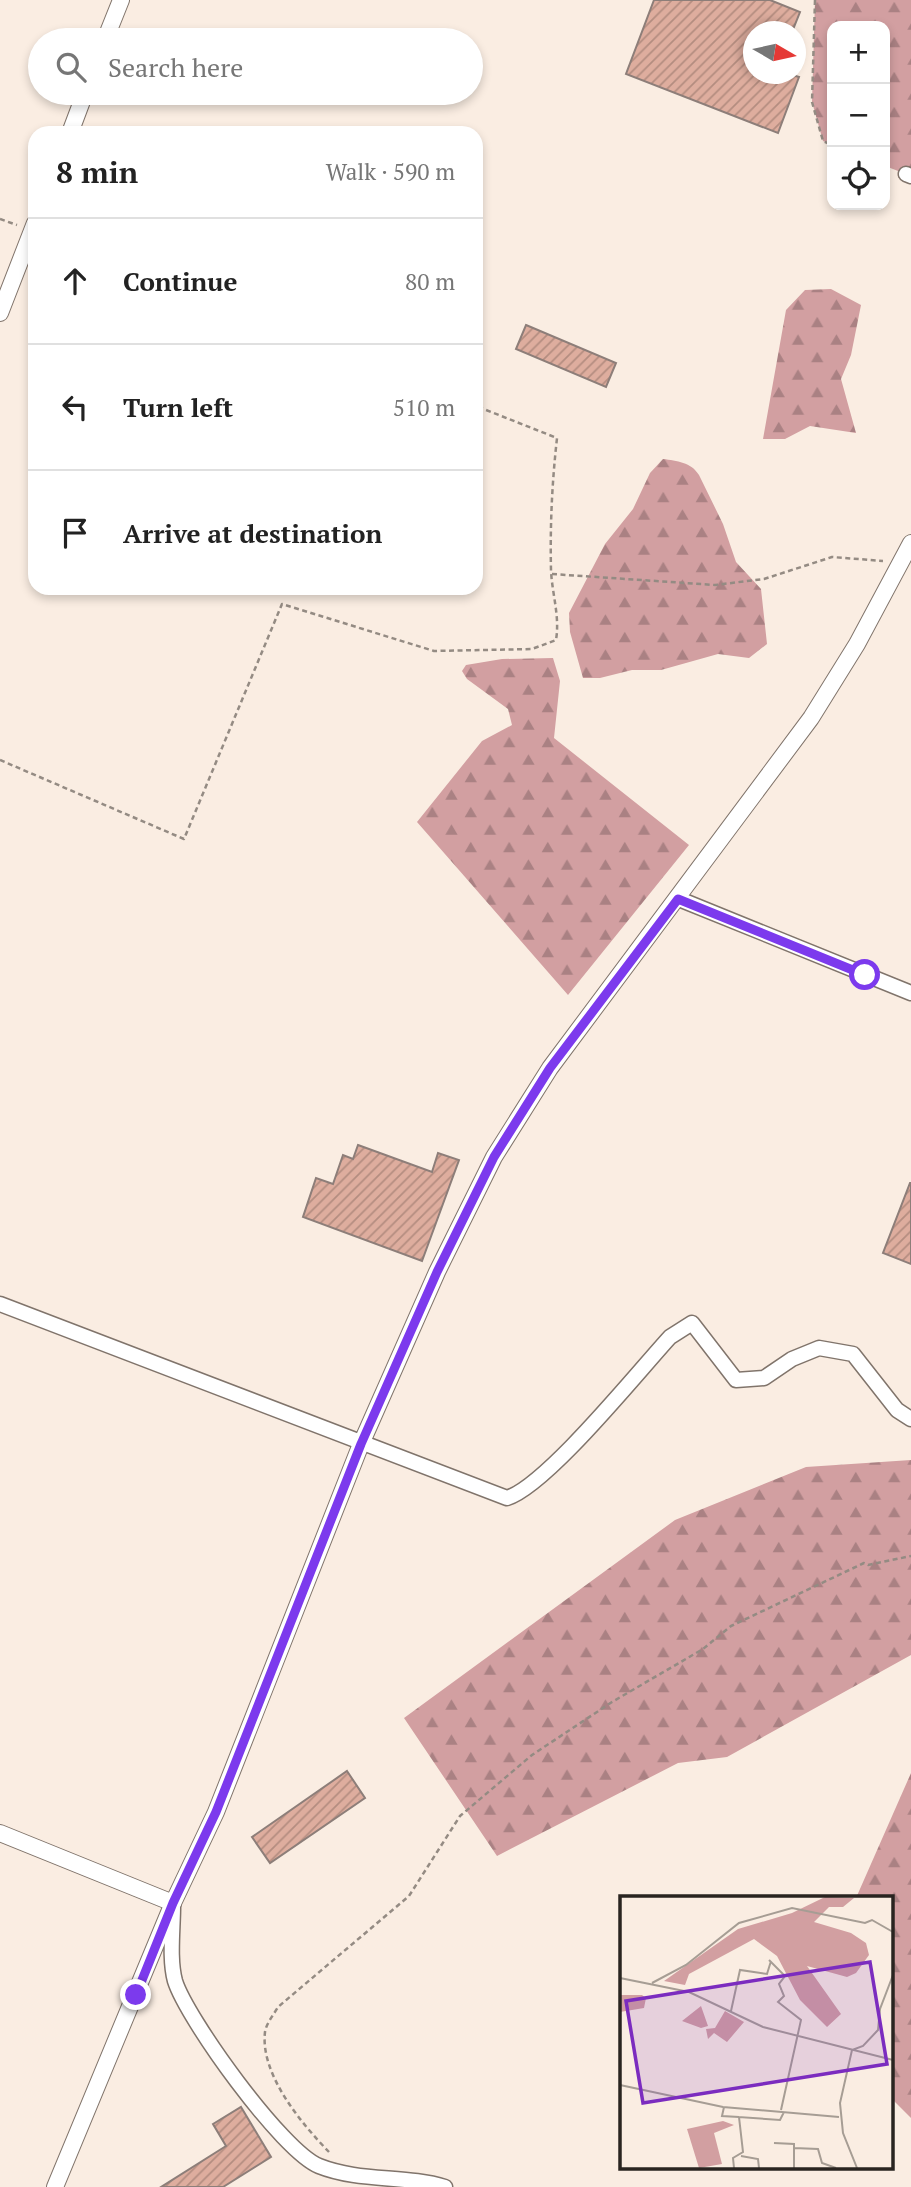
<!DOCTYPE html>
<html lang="en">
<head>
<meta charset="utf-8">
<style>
  :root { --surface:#fff; --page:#f2f2f2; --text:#222; --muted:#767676; --line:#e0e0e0 }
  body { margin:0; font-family:"PT Serif",serif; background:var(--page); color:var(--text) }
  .controls { position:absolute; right:21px; top:21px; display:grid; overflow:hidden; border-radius:14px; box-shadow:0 4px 10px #0003 }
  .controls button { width:63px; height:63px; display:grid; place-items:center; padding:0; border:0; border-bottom:2px solid var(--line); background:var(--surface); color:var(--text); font:35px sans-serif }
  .compass { position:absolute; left:743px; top:21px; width:63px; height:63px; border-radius:50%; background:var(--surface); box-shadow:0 4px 10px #0003; rotate:99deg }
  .stop { position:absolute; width:21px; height:21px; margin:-16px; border:5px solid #7c3aed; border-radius:50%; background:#fff }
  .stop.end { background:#7c3aed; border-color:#fff; box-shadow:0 2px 7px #0008 }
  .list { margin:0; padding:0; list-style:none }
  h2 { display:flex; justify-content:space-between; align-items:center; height:91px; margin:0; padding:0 28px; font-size:30px }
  h2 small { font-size:23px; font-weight:400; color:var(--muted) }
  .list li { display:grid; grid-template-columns:46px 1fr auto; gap:21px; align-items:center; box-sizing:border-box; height:126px; padding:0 28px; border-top:2px solid var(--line) }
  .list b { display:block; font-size:26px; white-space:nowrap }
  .list em { font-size:23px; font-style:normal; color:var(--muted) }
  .icon { flex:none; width:38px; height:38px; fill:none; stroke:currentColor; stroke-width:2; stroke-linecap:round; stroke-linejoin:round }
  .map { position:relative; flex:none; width:911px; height:2187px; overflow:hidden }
  .search { position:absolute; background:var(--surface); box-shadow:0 4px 10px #0003; left:28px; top:28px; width:455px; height:77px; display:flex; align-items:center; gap:18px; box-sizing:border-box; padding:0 24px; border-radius:38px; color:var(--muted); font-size:26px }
  .panel { position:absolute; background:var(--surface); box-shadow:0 4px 10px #0003; left:28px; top:126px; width:455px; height:469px; border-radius:21px }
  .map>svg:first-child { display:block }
  .forest { fill:url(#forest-firs) }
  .building { fill:url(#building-hatch); stroke:#8d7e79; stroke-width:2 }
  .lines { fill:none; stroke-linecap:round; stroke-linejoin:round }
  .minor-casing { stroke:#80746b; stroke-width:17 }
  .tertiary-casing { stroke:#80746b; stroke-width:18 }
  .path { stroke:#948b83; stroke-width:2.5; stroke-dasharray:5 3.5; stroke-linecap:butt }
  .minor { stroke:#fff; stroke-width:14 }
  .tertiary { stroke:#fff; stroke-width:16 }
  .route { stroke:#7c3aed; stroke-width:9 }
  .inset-road { fill:none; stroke:#a69d94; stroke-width:2 }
  .view { fill:#7b2cbf; fill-opacity:0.15; stroke:#7b2cbf; stroke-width:3.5 }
  .inset-edge { fill:none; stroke:#292420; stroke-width:3.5 }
</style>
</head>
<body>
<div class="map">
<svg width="911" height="2187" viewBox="0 0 911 2187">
  <defs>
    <pattern id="forest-firs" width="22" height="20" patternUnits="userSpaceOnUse" patternTransform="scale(1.75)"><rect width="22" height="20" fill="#d29fa1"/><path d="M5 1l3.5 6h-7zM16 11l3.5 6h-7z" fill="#aa8183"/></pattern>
    <pattern id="building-hatch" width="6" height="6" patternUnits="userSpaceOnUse" patternTransform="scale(1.75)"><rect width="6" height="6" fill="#dead9e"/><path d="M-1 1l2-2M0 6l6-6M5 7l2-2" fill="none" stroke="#b48d80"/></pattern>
  </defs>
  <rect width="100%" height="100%" fill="#faede2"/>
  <g class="forest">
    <polygon points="815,0 911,0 911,172 906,174 885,166 885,26 832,26 832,145 823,141 812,102"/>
    <polygon points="831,289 861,305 851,355 841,379 856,433 810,426 785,439 763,439 786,310 805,290"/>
    <path d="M663,459c14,2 28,3 36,16l24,49 13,38 25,27 6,55 -18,14 -31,-4 -57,16h-29l-32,8h-17l-13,-46 -1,-19 36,-69 28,-35 17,-36z"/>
    <polygon points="553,658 560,681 554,738 689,845 568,995 417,822 482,741 512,725 508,709 467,679 462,671 466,665 502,659"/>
    <polygon points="911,1460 911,1655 727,1757 678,1763 497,1856 404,1718 675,1520 806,1467"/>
    <polygon points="911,1773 911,2118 892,2099 892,1898 856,1898"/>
  </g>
  <g class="building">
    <polygon points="654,0 770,0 800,12 792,32 753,32 753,74 789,74 799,77 778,133 626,74"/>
    <polygon points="526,325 616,363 606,387 516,349"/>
    <polygon points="358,1145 432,1172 438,1153 459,1160 422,1261 303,1217 316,1178 333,1184 343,1155 353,1159"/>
    <polygon points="910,1183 911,1183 911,1264 883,1253"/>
    <polygon points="347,1771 365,1798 270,1863 252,1837"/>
    <polygon points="241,2107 271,2157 223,2187 161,2187 226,2146 213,2124"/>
  </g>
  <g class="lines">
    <g class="minor-casing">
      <g id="minor">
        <polyline points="906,174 911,176"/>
        <polyline points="679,899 911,993"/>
        <path d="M0,1304l507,194c39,-12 130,-125 163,-161l22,-14 44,57 28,-2 28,-19 27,-11 34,6 44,56 14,9"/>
        <path d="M173,1906c0,23 -4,53 2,75 12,38 107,170 144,185 40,16 87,9 126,21"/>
      </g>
    </g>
    <g class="tertiary-casing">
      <g id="tertiary">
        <polyline points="105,40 121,0"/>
        <polyline points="70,133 85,93"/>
        <polyline points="0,313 35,223"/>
        <polyline points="0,1833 173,1903"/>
        <polyline points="55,2187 173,1903 216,1812 361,1444 437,1272 494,1157 550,1068 811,718 857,644 911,543"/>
      </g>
    </g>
    <g class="path">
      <polyline points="815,0 812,102 823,141 832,145"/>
      <polyline points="885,166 893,169"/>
      <polyline points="0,219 17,225"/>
      <polyline points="552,574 715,585 764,579 832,557 883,561"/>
      <path d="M0,760l184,79 98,-235 152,47 98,-2 24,-9c4,-24 -4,-46 -5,-70 -1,-45 1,-87 6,-132l-81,-32"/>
      <path d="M329,2152c-28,-29 -69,-78 -64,-120 1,-8 9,-18 13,-25l131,-111 51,-80 72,-61 80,-53 91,-53 28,-23 133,-63 4,2 43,-9"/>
    </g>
    <use href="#minor" class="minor"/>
    <use href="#tertiary" class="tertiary"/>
  </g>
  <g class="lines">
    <polyline class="route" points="136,1995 173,1903 216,1812 361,1444 437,1272 494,1157 550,1068 678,899 865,975"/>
  </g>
  <g transform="translate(620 1896)">
    <rect width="273" height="273" fill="#faede2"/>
    <path d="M205,1l29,1 -11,9h-14l-15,15 37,11 15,10 3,12 -13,18 -9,4 -40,-11 34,48 -14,13 -27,-27 -23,-44 -23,-17 -65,35 -4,11 -21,-4 74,-52 54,-16zM0,99h22l4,3 -2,10 -24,4zM81,110l7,20 -7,2 -19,-7zM105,115l19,11 -17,20 -13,-9 -6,6 -2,-10 9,-1zM103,225l11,4 -20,8 8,31 -23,4 -12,-39z" fill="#d29fa1"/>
    <path class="inset-road" d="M149,64l16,16 -6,8 5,12 -6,6 23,18 -20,90M0,82l69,14 74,35 130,33M32,87l34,-18 53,-42 53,-15 73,15 7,-3 21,12M111,115l9,-41 27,4 4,-13M0,189l103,22 116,10M104,211l-2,9 17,1M154,247l20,1v24M174,252l24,1 4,14 14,5M121,260l17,3 1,9M114,272l-1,-10 10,-6 -4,-35 41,3 4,-8M237,272l-14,-35 -3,-30 12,-53 11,-4 15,-16 2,-21 13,-34"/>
    <path class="view" d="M250,66l17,102 -244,39 -17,-102z"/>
    <rect width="273" height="273" class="inset-edge"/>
  </g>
</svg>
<div class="controls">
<button>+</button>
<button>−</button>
<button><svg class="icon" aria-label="locate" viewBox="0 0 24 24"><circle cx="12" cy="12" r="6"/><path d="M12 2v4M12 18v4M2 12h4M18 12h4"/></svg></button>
</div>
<svg class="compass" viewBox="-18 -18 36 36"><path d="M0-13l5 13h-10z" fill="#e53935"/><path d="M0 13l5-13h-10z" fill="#767676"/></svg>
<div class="stop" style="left:865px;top:975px"></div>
<div class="stop end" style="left:136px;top:1995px"></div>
<div class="search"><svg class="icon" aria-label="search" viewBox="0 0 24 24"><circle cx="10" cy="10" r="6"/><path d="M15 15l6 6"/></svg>Search here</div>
<section class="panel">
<h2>8 min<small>Walk · 590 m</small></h2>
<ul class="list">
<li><svg class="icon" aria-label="ahead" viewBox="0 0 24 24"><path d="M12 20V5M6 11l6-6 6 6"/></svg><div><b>Continue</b></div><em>80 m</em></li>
<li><svg class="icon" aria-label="left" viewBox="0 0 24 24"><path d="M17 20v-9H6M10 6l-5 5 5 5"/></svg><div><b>Turn left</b></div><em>510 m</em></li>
<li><svg class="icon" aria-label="arrive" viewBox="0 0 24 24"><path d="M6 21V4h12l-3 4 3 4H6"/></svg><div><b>Arrive at destination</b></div></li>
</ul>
</section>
</div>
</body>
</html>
